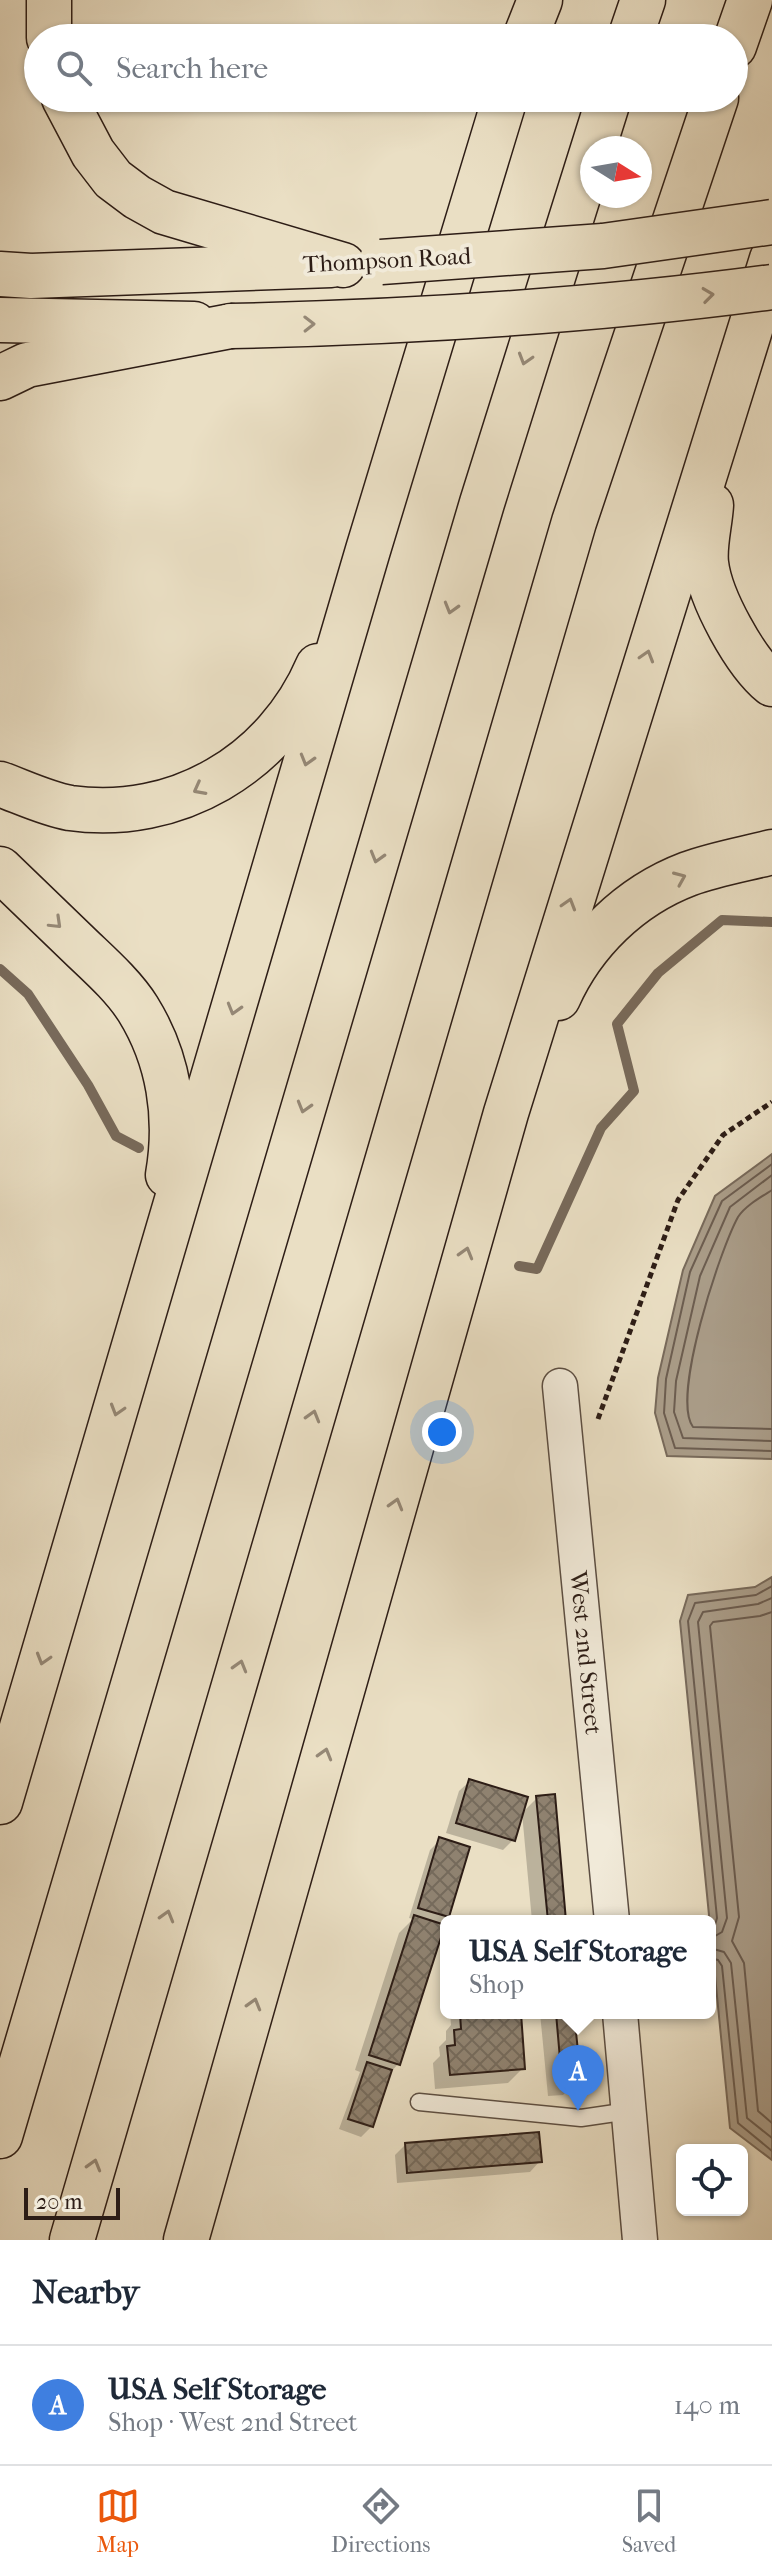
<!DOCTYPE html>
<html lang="en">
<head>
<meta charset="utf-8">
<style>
  :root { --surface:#fff; --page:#f2f2f3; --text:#1f2937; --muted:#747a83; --line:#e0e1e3; --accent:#ea580c }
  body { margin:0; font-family:"IM FELL French Canon",serif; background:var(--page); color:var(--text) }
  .controls { position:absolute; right:24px; bottom:24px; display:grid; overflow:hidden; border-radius:12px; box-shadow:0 2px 6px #0004 }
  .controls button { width:72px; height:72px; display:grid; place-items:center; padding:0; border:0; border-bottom:2px solid var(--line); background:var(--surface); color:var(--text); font:40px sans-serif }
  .compass { position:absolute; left:580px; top:136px; width:72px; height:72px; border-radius:50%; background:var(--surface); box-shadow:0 2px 6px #0004; rotate:101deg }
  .scale { position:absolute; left:24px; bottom:20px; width:96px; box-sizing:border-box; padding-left:8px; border:4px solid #2d1d16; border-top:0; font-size:22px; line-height:28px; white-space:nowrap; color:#2d1d16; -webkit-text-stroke:6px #f1ead9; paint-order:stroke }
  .you { position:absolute; left:442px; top:1432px; width:28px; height:28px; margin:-20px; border:6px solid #fff; border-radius:50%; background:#1a73e8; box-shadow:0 0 0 12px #1a73e833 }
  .badge { display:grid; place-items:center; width:52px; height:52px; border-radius:50%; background:var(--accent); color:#fff; font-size:26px; font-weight:700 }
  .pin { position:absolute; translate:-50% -66px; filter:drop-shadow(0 2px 4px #0008) }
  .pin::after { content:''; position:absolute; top:42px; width:28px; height:24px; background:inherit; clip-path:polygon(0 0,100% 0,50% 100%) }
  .popup { position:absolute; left:440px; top:1915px; width:276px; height:104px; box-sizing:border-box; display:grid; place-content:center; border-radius:12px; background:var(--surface); filter:drop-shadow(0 2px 6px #0005); font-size:26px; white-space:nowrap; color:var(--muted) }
  .popup b { font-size:30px; color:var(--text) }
  .popup::after { content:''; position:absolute; left:50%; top:100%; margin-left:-16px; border:16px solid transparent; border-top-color:var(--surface) }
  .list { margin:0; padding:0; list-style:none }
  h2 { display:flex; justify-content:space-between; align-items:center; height:104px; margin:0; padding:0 32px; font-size:34px }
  h2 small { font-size:26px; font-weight:400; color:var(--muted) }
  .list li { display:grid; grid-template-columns:52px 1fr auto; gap:24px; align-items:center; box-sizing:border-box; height:120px; padding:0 32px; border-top:2px solid var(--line) }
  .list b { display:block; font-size:30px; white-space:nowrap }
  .list p { margin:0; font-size:26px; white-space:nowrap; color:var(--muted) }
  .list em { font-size:26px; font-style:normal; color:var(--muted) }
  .icon { flex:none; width:44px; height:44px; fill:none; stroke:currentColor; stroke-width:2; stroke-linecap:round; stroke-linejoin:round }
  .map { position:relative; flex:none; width:772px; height:2240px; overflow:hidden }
  .search { position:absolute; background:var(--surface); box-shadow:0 2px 6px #0004; left:24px; right:24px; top:24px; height:88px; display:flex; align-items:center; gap:20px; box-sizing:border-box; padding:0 28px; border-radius:44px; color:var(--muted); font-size:30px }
  .sheet { height:224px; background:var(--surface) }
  nav { display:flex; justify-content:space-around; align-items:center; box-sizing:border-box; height:112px; border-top:2px solid var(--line); background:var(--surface); font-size:22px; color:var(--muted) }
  nav a { display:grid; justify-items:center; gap:4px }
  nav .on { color:var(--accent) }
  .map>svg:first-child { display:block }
  .water { fill:#aa9d89; stroke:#786a5b; stroke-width:2 }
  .shadow { fill:#0003 }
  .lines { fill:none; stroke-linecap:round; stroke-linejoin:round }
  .shore { stroke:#6c5d50; stroke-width:2 }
  .stream { stroke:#786a5b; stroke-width:10 }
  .building { fill:url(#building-cross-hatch); stroke:#2d1d16; stroke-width:2 }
  .service-casing { stroke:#5c4e42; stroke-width:19 }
  .minor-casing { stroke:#5c4e42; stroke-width:37 }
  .primary-casing { stroke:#2d1d16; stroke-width:47 }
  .motorway-casing { stroke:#2d1d16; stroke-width:47 }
  .path { stroke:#2d1d16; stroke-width:5; stroke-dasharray:6 4; stroke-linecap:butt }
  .service { stroke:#f1ead9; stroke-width:16 }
  .minor { stroke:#f1ead9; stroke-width:34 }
  .primary { stroke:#eadfc4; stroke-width:44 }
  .motorway { stroke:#eadfc4; stroke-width:44 }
  .primary-bridge-casing { stroke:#2d1d16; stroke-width:47; stroke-linecap:butt }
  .primary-bridge { stroke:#eadfc4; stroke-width:44 }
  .oneway { stroke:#958876 }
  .labels { text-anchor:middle; stroke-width:8; stroke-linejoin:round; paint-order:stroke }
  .street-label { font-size:24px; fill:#2d1d16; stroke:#f1ead9 }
</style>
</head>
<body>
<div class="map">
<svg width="772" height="2240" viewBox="0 0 772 2240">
  <defs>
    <pattern id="building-cross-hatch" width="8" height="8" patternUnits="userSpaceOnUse" patternTransform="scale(2)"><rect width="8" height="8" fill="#8f8270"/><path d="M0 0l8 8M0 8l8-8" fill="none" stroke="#756a5b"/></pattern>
  </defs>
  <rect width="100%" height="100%" fill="#eadfc4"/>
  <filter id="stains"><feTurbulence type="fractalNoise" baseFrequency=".0025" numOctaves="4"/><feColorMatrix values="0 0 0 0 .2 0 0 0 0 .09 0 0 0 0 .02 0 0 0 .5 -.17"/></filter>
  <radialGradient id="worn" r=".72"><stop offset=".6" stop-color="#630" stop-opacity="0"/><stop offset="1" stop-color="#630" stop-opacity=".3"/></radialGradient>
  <g class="water">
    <polygon points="772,1154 772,1459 667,1456 655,1413 658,1378 683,1270 715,1196"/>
    <polygon points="772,1577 772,2160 730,2128 680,1621 688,1595 755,1587"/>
  </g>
  <g class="shadow">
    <polygon points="470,1781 513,1840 503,1850 446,1833 459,1791"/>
    <polygon points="537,1798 564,1921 532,1921 522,1813"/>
    <polygon points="440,1840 447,1916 438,1925 398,2064 389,2074 372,2126 361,2137 339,2129 360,2072 355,2070 399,1933 413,1919 409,1918 430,1850"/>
    <polygon points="450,2013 519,2013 523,2068 508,2083 435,2089 433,2063 440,2056 439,2047 446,2040 446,2031 451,2025"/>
    <polygon points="540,2013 572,2013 578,2080 563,2095 548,2096"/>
    <polygon points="406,2144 540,2161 530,2172 397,2183 395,2155"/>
  </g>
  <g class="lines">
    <g class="shore">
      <polyline points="772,1164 722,1201 690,1272 666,1379 664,1413 675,1448 772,1451"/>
      <polyline points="772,1175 730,1207 700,1276 676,1381 674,1412 683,1438 772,1441"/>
      <path d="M772,1190c-11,7 -27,16 -34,27 -18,33 -67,180 -45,210l79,2"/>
      <polyline points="772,1612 760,1616 713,1622 710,1626 739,1917 732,1941 744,1963 758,2111 772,2123"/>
      <polyline points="710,1929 715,1925 717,1918 688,1621 695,1603 756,1595 772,1586"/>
      <polyline points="710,1939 722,1932 727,1918 698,1622 703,1612 758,1604 772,1598"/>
      <polyline points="710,1948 724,1952 731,1963 747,2118 772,2138"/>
      <polyline points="710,1958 718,1960 722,1966 738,2123 772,2151"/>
    </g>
    <g class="stream">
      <polyline points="0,969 28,994 88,1085 116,1136 139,1148"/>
      <polyline points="519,1266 537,1269 601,1128 634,1091 617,1024 658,973 722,920 772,922"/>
    </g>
  </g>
  <g class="building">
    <polygon points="469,1779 528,1797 515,1841 456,1823"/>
    <polygon points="555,1794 566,1921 548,1921 536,1796"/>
    <polygon points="439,1837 470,1847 449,1917 418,1908"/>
    <polygon points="414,1915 445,1925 400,2065 369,2055"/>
    <polygon points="466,2013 521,2013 525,2069 450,2075 447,2046 455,2045 454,2030 461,2029 460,2014"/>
    <polygon points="556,2013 574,2013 581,2080 562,2082"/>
    <polygon points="367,2062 392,2070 373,2127 348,2119"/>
    <polygon points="539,2132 542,2162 407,2173 405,2143"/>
  </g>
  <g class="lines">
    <g class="service-casing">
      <polyline id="service" points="419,2102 581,2118 629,2111"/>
    </g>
    <g class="minor-casing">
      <g id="minor">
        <path id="s1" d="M560,1386l52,535"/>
        <polyline points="620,2013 640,2240"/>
      </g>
    </g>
    <g class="primary-casing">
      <g id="primary">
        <polyline points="0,274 31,276 331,265"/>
        <polyline points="0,320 194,324"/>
      </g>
    </g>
    <g class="motorway-casing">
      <g id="motorway">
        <polyline points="49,38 49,0"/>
        <polyline points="525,38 540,0"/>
        <polyline points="630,38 643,0"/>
        <polyline points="734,46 750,0"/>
        <polyline points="64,98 93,153 113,179 137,197 164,212 343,265"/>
        <polyline points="0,378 27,365 231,326"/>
        <path d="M711,505c-1,18 -7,40 -5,58 4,35 39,99 66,121"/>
        <path d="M0,784c22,8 47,20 70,24 106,15 206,-44 248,-142"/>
        <path d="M0,869c28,27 56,54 84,81 19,18 40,37 54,59 31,50 40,108 30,166"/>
        <path d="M558,998c25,-56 72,-102 130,-124 27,-10 57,-15 84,-22"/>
        <polyline points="0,1802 368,550 505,98"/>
        <polyline points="0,2136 482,503 609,98"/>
        <polyline points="72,2240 574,522 716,98"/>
        <polyline points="186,2240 506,1113 772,259"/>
      </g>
    </g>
    <polyline class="path" points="598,1419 678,1200 723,1135 772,1102"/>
    <use href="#service" class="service"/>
    <use href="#minor" class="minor"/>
    <use href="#primary" class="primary"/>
    <use href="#motorway" class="motorway"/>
    <g class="primary-bridge-casing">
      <g id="primary-bridge">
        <polyline points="381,262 603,246 772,222"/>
        <path d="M231,326c180,-4 362,-15 541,-39"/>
      </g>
    </g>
    <use href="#primary-bridge" class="primary-bridge"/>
  </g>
  <defs><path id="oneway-chevron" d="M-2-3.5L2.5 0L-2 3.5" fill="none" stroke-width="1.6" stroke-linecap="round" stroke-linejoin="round" transform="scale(2)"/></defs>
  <g class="oneway">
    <use href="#oneway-chevron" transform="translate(708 295) rotate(-7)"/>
    <use href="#oneway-chevron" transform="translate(309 324) rotate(-1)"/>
    <use href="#oneway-chevron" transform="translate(525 359) rotate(107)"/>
    <use href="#oneway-chevron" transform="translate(451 608) rotate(106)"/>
    <use href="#oneway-chevron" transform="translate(647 656) rotate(-73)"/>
    <use href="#oneway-chevron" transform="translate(307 760) rotate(106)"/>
    <use href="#oneway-chevron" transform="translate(199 789) rotate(152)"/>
    <use href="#oneway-chevron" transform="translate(377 857) rotate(106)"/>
    <use href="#oneway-chevron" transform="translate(680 878) rotate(-23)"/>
    <use href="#oneway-chevron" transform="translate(569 904) rotate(-73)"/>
    <use href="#oneway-chevron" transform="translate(56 923) rotate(44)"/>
    <use href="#oneway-chevron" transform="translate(234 1009) rotate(106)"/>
    <use href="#oneway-chevron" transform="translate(304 1107) rotate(106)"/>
    <use href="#oneway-chevron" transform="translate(466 1253) rotate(-74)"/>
    <use href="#oneway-chevron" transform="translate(117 1410) rotate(107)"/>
    <use href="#oneway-chevron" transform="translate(313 1416) rotate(-74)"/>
    <use href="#oneway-chevron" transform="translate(396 1504) rotate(-74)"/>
    <use href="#oneway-chevron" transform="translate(43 1659) rotate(107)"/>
    <use href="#oneway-chevron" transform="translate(240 1666) rotate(-74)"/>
    <use href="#oneway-chevron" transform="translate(325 1754) rotate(-74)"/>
    <use href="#oneway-chevron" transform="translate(167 1916) rotate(-74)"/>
    <use href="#oneway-chevron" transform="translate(254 2004) rotate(-74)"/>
    <use href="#oneway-chevron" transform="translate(94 2165) rotate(-74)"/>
  </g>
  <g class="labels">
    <g class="street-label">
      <text transform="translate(387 260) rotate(-3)" y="8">Thompson Road</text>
      <text dy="8" stroke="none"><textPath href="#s1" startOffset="268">West 2nd Street</textPath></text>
    </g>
  </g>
  <rect width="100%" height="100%" filter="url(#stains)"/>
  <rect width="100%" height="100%" fill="url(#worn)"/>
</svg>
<div class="controls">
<button><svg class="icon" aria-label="locate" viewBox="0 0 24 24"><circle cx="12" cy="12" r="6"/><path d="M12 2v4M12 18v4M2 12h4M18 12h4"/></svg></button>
</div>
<svg class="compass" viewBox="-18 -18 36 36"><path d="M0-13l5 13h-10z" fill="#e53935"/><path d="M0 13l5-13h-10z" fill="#747a83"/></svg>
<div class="scale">20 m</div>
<div class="you"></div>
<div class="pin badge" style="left:578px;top:2111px;background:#3f7fe0">A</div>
<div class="popup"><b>USA Self Storage</b>Shop</div>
<div class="search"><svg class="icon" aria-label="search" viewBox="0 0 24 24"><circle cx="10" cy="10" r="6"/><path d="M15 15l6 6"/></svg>Search here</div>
</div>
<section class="sheet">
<h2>Nearby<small></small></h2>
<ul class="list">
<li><span class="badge" style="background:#3f7fe0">A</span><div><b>USA Self Storage</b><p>Shop · West 2nd Street</p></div><em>140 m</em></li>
</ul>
</section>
<nav>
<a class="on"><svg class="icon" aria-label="map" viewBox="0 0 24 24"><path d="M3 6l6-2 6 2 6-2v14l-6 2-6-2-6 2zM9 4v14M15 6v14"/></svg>Map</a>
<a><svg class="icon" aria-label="directions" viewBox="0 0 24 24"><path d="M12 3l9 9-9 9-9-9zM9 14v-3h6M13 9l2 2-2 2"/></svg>Directions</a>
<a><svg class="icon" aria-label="saved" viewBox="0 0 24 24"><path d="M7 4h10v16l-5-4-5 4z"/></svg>Saved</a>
</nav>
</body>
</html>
